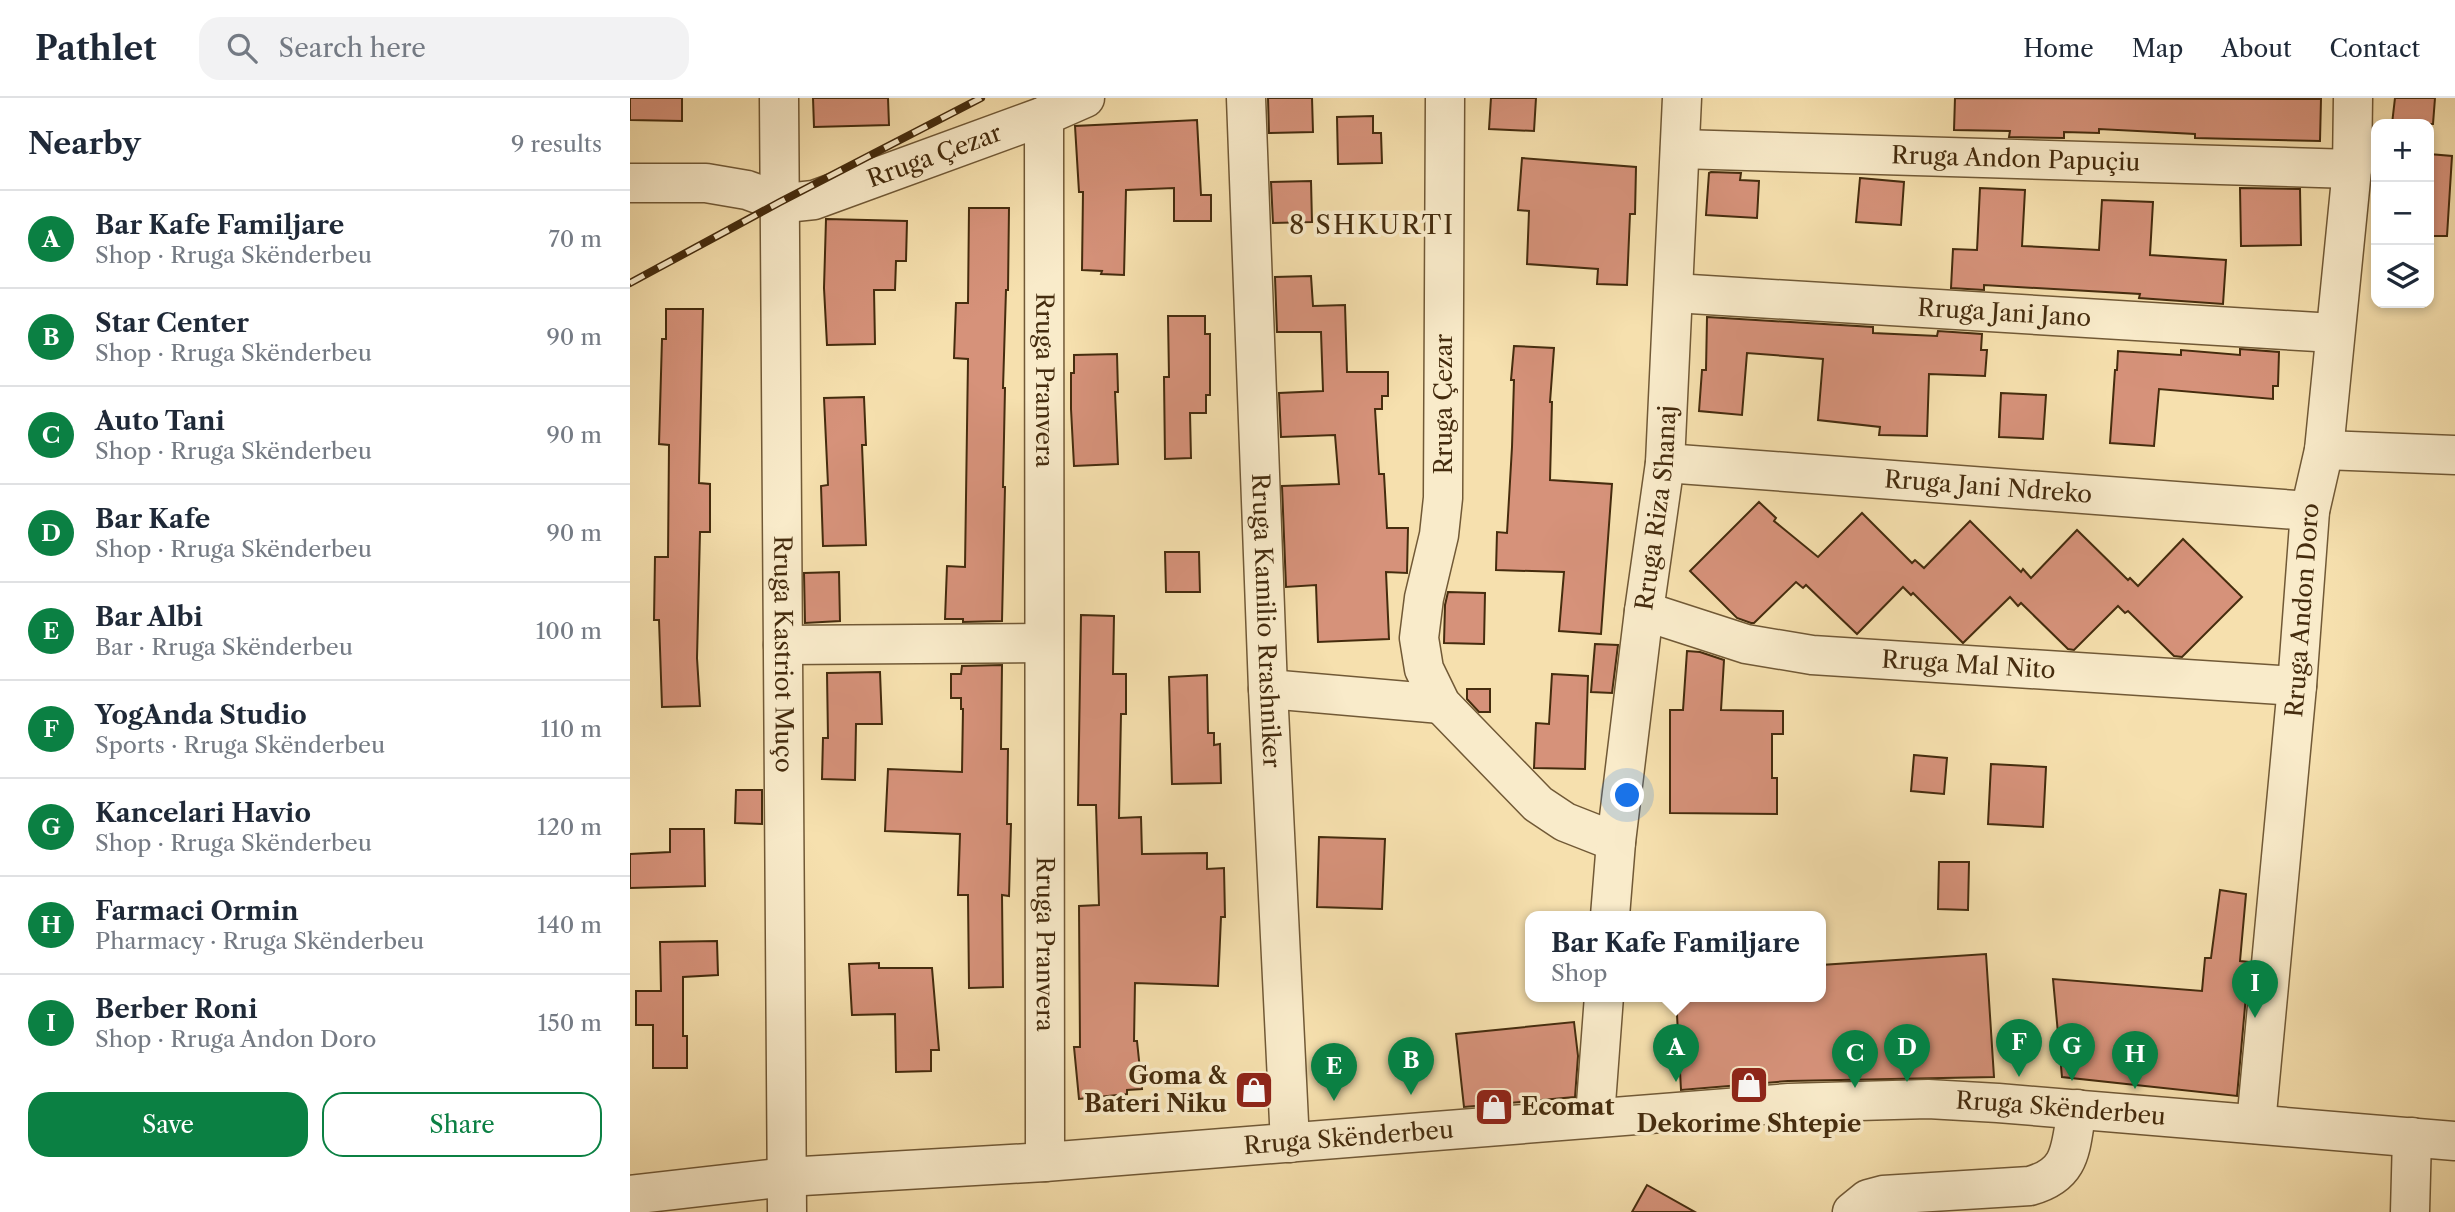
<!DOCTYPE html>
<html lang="en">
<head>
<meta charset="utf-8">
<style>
  :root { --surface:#fff; --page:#f2f2f3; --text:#1f2937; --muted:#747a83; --line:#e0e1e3; --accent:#0b8043 }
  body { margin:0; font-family:"Libre Caslon Text",serif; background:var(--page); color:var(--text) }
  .controls { position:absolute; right:21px; top:21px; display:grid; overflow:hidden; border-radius:14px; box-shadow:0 4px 10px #0003 }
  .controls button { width:63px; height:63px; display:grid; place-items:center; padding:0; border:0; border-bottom:2px solid var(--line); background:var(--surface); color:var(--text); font:35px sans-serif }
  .you { position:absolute; left:998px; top:698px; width:24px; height:24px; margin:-18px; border:5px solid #fff; border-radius:50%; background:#1a73e8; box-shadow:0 0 0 10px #1a73e833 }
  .badge { display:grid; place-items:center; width:46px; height:46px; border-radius:50%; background:var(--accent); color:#fff; font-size:23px; font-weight:700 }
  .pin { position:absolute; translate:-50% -58px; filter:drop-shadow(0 2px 4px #0008) }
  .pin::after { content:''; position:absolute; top:37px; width:24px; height:21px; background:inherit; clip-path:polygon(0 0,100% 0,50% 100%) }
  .popup { position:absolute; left:895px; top:813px; width:301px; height:91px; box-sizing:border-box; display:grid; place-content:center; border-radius:14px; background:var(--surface); filter:drop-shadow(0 2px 5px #0005); font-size:23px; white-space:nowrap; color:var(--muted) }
  .popup b { font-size:26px; color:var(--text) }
  .popup::after { content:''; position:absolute; left:50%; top:100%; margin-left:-14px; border:14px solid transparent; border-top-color:var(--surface) }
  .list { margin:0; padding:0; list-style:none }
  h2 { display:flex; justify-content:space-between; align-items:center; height:91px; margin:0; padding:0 28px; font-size:30px }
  h2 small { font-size:23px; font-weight:400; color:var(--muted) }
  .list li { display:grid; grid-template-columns:46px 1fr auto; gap:21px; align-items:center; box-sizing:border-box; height:98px; padding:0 28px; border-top:2px solid var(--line) }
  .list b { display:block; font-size:26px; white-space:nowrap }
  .list p { margin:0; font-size:23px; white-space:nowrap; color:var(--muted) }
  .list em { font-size:23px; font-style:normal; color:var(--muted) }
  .actions { display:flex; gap:14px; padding:21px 28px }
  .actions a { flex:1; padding:16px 0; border:2px solid var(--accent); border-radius:21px; text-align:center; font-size:24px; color:var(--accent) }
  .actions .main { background:var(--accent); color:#fff }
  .icon { flex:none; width:38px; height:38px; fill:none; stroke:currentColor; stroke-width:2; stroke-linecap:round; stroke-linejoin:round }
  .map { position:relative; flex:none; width:1825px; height:1114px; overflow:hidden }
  header { display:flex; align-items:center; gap:42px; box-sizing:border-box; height:98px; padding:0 35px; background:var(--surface); border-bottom:2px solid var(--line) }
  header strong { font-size:33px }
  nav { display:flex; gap:38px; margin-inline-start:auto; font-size:24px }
  .search { width:490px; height:63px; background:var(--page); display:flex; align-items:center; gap:18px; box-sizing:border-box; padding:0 24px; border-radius:21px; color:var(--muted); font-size:26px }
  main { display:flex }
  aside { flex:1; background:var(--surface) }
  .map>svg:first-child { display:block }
  .building { fill:#d6927a; stroke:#452c0e; stroke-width:2 }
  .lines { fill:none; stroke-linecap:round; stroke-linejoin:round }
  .minor-casing { stroke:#715936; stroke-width:41 }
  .minor { stroke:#f9ebca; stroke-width:38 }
  .rail-casing { stroke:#452c0e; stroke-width:8 }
  .rail { stroke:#f9ebca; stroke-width:5; stroke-dasharray:16; stroke-linecap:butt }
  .labels { text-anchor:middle; stroke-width:7; stroke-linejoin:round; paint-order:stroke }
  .street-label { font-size:24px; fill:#452c0e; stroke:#f9ebca }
  .poi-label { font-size:24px; font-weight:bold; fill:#452c0e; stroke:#f9ebca; text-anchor:end }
  .neighbourhood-label { font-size:26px; letter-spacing:2px; fill:#452c0e; stroke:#f9ebca }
</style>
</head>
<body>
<header>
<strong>Pathlet</strong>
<div class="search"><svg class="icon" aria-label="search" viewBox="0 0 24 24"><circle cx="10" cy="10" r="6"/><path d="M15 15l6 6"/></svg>Search here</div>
<nav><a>Home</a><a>Map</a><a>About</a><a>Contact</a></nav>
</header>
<main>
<aside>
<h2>Nearby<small>9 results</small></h2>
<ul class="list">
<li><span class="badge">A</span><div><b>Bar Kafe Familjare</b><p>Shop · Rruga Skënderbeu</p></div><em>70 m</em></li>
<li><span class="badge">B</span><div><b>Star Center</b><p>Shop · Rruga Skënderbeu</p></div><em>90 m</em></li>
<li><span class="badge">C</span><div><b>Auto Tani</b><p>Shop · Rruga Skënderbeu</p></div><em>90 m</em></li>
<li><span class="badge">D</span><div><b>Bar Kafe</b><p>Shop · Rruga Skënderbeu</p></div><em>90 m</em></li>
<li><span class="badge">E</span><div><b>Bar Albi</b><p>Bar · Rruga Skënderbeu</p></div><em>100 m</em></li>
<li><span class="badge">F</span><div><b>YogAnda Studio</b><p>Sports · Rruga Skënderbeu</p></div><em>110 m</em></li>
<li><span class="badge">G</span><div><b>Kancelari Havio</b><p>Shop · Rruga Skënderbeu</p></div><em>120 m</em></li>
<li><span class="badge">H</span><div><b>Farmaci Ormin</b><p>Pharmacy · Rruga Skënderbeu</p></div><em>140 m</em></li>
<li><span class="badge">I</span><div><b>Berber Roni</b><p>Shop · Rruga Andon Doro</p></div><em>150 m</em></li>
</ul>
<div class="actions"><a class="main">Save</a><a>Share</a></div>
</aside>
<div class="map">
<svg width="1825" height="1114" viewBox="0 0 1825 1114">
  <rect width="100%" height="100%" fill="#f6e0ae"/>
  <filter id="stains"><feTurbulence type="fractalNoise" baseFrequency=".00286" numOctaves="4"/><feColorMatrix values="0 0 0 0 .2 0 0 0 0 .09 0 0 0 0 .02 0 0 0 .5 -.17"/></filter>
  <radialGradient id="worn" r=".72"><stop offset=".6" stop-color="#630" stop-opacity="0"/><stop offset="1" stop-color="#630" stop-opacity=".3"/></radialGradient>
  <g class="building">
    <polygon points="0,0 52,0 52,23 0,22"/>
    <polygon points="183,0 258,0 259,27 184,29"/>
    <polygon points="638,0 682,0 683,34 639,35"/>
    <polygon points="861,0 906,0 904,33 859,31"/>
    <polygon points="1325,0 1691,1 1690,43 1565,40 1565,36 1469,31 1469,35 1434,34 1434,40 1379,39 1380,33 1324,32"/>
    <polygon points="1765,0 1805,0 1803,26 1762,26"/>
    <polygon points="743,18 743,35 751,35 752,65 708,66 707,19"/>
    <polygon points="567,22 571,97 581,97 581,123 544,123 544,90 496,92 494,177 471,176 472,173 452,172 453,94 449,94 445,28"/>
    <polygon points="1799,56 1822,58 1817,138 1799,138"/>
    <polygon points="892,60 1006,69 1005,116 1000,116 997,187 967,186 968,171 897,166 899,113 888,112"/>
    <polygon points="1081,74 1111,75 1110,82 1129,83 1127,120 1076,117 1079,75"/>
    <polygon points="1230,80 1274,84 1271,127 1226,124"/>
    <polygon points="681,83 682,124 643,125 641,84"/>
    <polygon points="1350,90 1395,92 1392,148 1469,152 1472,102 1523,104 1520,157 1596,162 1593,206 1509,200 1510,196 1354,187 1354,192 1321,190 1323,151 1347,152"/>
    <polygon points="1610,90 1670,91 1671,147 1611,148"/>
    <polygon points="339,110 379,110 378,192 376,192 373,290 375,290 373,389 375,389 372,523 333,524 333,521 315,521 317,468 335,469 338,261 324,260 326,205 338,205"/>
    <polygon points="196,121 277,123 276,163 266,163 265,192 244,192 245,246 197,247 194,190"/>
    <polygon points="681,178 683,208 715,207 717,274 758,274 758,298 752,298 752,311 745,311 749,376 754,376 757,430 778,430 777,475 756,474 759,541 688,544 686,487 656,489 652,388 709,386 705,337 651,339 649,295 693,293 691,234 647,234 645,179"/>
    <polygon points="36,211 73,211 69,385 80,386 80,434 70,434 67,560 70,608 32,609 29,522 24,522 25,459 38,459 39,347 29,346 32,241 36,241"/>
    <polygon points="538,218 575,218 575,236 580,236 580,297 576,297 576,315 560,315 561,360 535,361 534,279 539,279"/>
    <polygon points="1077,219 1243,229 1243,235 1307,238 1308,233 1352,236 1351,252 1357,252 1355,278 1299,276 1297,338 1249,337 1250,329 1188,322 1193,261 1117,255 1112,317 1069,313 1072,272 1076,272"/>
    <polygon points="884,248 924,250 920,304 922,304 920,382 982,386 971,536 929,533 934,474 866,472 867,434 877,435 882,349 884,282 881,282"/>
    <polygon points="1610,251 1649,254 1648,288 1643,288 1643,301 1529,291 1524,348 1480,345 1485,272 1487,272 1488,253 1551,257 1551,252 1610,257"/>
    <polygon points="487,256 488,294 485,294 488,366 444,368 441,311 441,275 444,275 444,257"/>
    <polygon points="1371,295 1416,297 1413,341 1369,339"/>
    <polygon points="234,299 236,347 232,347 236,447 193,448 191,388 198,387 194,300"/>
    <polygon points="1129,404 1146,420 1144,423 1188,459 1232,415 1282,465 1285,462 1294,470 1340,423 1391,474 1393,471 1401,480 1447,432 1498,482 1500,480 1508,488 1553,441 1612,499 1552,559 1544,558 1498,513 1495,515 1488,508 1444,552 1438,551 1391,505 1388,508 1380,499 1333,545 1283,495 1281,497 1273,489 1227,536 1176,487 1173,490 1166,484 1124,525 1121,525 1107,520 1060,473"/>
    <polygon points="535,454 569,454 570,494 536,494"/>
    <polygon points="209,474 210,523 175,525 174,475"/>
    <polygon points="818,494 855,495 854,546 814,545 815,507"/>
    <polygon points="451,517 484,518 483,576 496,576 496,616 491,616 489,720 511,719 512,756 577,755 577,771 594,770 595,819 591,819 588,888 505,885 504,943 507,943 512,991 497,992 497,996 449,1001 444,949 450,949 449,808 469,807 466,707 448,707"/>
    <polygon points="965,546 988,547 982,595 961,594"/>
    <polygon points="1057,553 1070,554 1094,562 1091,612 1153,613 1153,636 1142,636 1142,680 1147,680 1147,716 1040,715 1040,612 1053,612"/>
    <polygon points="372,567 371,651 378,651 377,726 381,726 379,798 372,797 373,889 339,890 338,797 328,797 330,736 255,733 258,671 332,674 333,611 331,611 331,600 321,600 321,576 331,576 332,568"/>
    <polygon points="250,574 252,626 226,626 225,682 192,681 193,640 198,640 197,575"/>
    <polygon points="922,576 958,578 955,671 904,670 906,625 919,626"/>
    <polygon points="577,577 578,635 584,635 584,647 590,646 591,685 542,686 539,579"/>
    <polygon points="837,591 860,591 860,614 849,614 837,601"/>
    <polygon points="1284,657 1317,660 1314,696 1281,693"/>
    <polygon points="1361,666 1416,669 1413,729 1358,726"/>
    <polygon points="106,692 132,692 132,726 105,725"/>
    <polygon points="40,731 74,731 75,788 0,790 0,756 40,754"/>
    <polygon points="689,739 755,741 752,811 687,809"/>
    <polygon points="1309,764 1339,764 1338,812 1308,811"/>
    <polygon points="1590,792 1616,796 1610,863 1619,864 1607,998 1432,979 1423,881 1572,893 1575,860 1581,860"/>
    <polygon points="87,843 88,877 53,879 53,938 57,938 57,970 23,970 23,927 6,927 6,893 31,893 30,844"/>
    <polygon points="1356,856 1364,979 1158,983 1051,992 1046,898 1191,898 1191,867"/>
    <polygon points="249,865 249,870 302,870 309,952 301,952 301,973 266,974 265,916 222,917 219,866"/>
    <polygon points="944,924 948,958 945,999 834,1009 826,936"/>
    <polygon points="1017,1087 1065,1114 1002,1114"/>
  </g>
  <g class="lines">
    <g class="minor-casing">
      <g id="minor">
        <path id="s1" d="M149,0l8,1114"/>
        <path id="s2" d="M616,0l22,591 22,454"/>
        <polyline points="815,0 813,400 809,437 794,500 789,540 794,571 811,606 908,706 935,724 986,744"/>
        <path id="s3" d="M414,18l1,1046"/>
        <path id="s4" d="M1050,51l672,20"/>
        <path id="s5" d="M0,85h76l41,7 33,12h15l19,-2 230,-84 41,-18"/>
        <path id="s6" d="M1044,195l660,40"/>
        <polyline points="1694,352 1825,357"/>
        <path id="s7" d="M1035,365l645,48"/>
        <path id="s8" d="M1014,513l102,33 66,11 485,31"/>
        <polyline points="153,547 413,545"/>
        <polyline points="638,591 811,606"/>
        <path id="s9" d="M980,818l6,-74 28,-231 21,-148 17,-365"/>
        <polyline points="965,1019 974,898"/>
        <path id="s10" d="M1626,1026l41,-438 13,-175 14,-61 28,-281 1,-71"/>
        <path id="s11" d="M0,1097l156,-18 259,-15 744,-59 139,-4 70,4 457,38"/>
        <path d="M1222,1114l16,-13 15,-4 147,-9c43,-12 40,-38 47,-77"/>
        <polyline points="1780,1114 1782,1039"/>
      </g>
    </g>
    <use href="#minor" class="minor"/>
    <g class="rail-casing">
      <polyline id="rail" points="0,185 150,104 351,0"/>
    </g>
    <use href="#rail" class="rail"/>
  </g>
  <defs>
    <g id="shop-square" transform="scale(2.0125)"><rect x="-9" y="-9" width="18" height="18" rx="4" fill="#8f2418" stroke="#f9ebca"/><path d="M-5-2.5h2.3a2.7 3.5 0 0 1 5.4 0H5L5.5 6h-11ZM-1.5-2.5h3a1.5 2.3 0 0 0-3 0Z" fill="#fff"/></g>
  </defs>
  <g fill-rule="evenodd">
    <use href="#shop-square" x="1119" y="987"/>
    <use href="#shop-square" x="624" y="992"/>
    <use href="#shop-square" x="864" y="1009"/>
  </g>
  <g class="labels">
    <g class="street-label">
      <text dy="8" stroke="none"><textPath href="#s5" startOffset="315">Rruga Çezar</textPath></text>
      <text dy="8" stroke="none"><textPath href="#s4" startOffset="336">Rruga Andon Papuçiu</textPath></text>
      <text dy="8" stroke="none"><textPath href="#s6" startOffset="331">Rruga Jani Jano</textPath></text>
      <text dy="8" stroke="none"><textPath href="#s3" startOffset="264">Rruga Pranvera</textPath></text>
      <text transform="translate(814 306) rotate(-90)" y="8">Rruga Çezar</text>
      <text dy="8" stroke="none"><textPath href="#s7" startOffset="324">Rruga Jani Ndreko</textPath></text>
      <text dy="8" stroke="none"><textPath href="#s9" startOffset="411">Rruga Riza Shanaj</textPath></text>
      <text dy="8" stroke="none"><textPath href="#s10" startOffset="516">Rruga Andon Doro</textPath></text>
      <text dy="8" stroke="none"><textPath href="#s2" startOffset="523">Rruga Kamilio Rrashniker</textPath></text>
      <text dy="8" stroke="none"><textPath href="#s1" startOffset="556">Rruga Kastriot Muço</textPath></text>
      <text dy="8" stroke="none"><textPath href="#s8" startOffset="331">Rruga Mal Nito</textPath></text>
      <text dy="8" stroke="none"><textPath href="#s3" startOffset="828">Rruga Pranvera</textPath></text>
      <text dy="8" stroke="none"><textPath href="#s11" startOffset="1435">Rruga Skënderbeu</textPath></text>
      <text dy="8" stroke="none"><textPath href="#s11" startOffset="721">Rruga Skënderbeu</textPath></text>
    </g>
    <g class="poi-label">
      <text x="597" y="986">Goma &amp;<tspan x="597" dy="28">Bateri Niku</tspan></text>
      <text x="891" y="1017" text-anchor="start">Ecomat</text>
      <text x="1119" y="1034" text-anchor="middle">Dekorime Shtepie</text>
    </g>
    <g class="neighbourhood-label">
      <text x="742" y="136">8 SHKURTI</text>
    </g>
  </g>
  <rect width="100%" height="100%" filter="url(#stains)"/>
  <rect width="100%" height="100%" fill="url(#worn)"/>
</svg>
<div class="controls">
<button>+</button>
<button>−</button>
<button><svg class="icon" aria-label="layers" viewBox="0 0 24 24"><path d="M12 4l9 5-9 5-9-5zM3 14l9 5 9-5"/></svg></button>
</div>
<div class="you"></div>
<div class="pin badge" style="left:1046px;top:984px">A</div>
<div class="popup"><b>Bar Kafe Familjare</b>Shop</div>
<div class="pin badge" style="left:781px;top:997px">B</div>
<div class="pin badge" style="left:1225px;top:990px">C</div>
<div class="pin badge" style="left:1277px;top:984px">D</div>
<div class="pin badge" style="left:704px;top:1003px">E</div>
<div class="pin badge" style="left:1389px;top:979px">F</div>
<div class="pin badge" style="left:1442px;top:983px">G</div>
<div class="pin badge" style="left:1505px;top:991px">H</div>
<div class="pin badge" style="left:1625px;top:920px">I</div>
</div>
</main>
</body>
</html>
